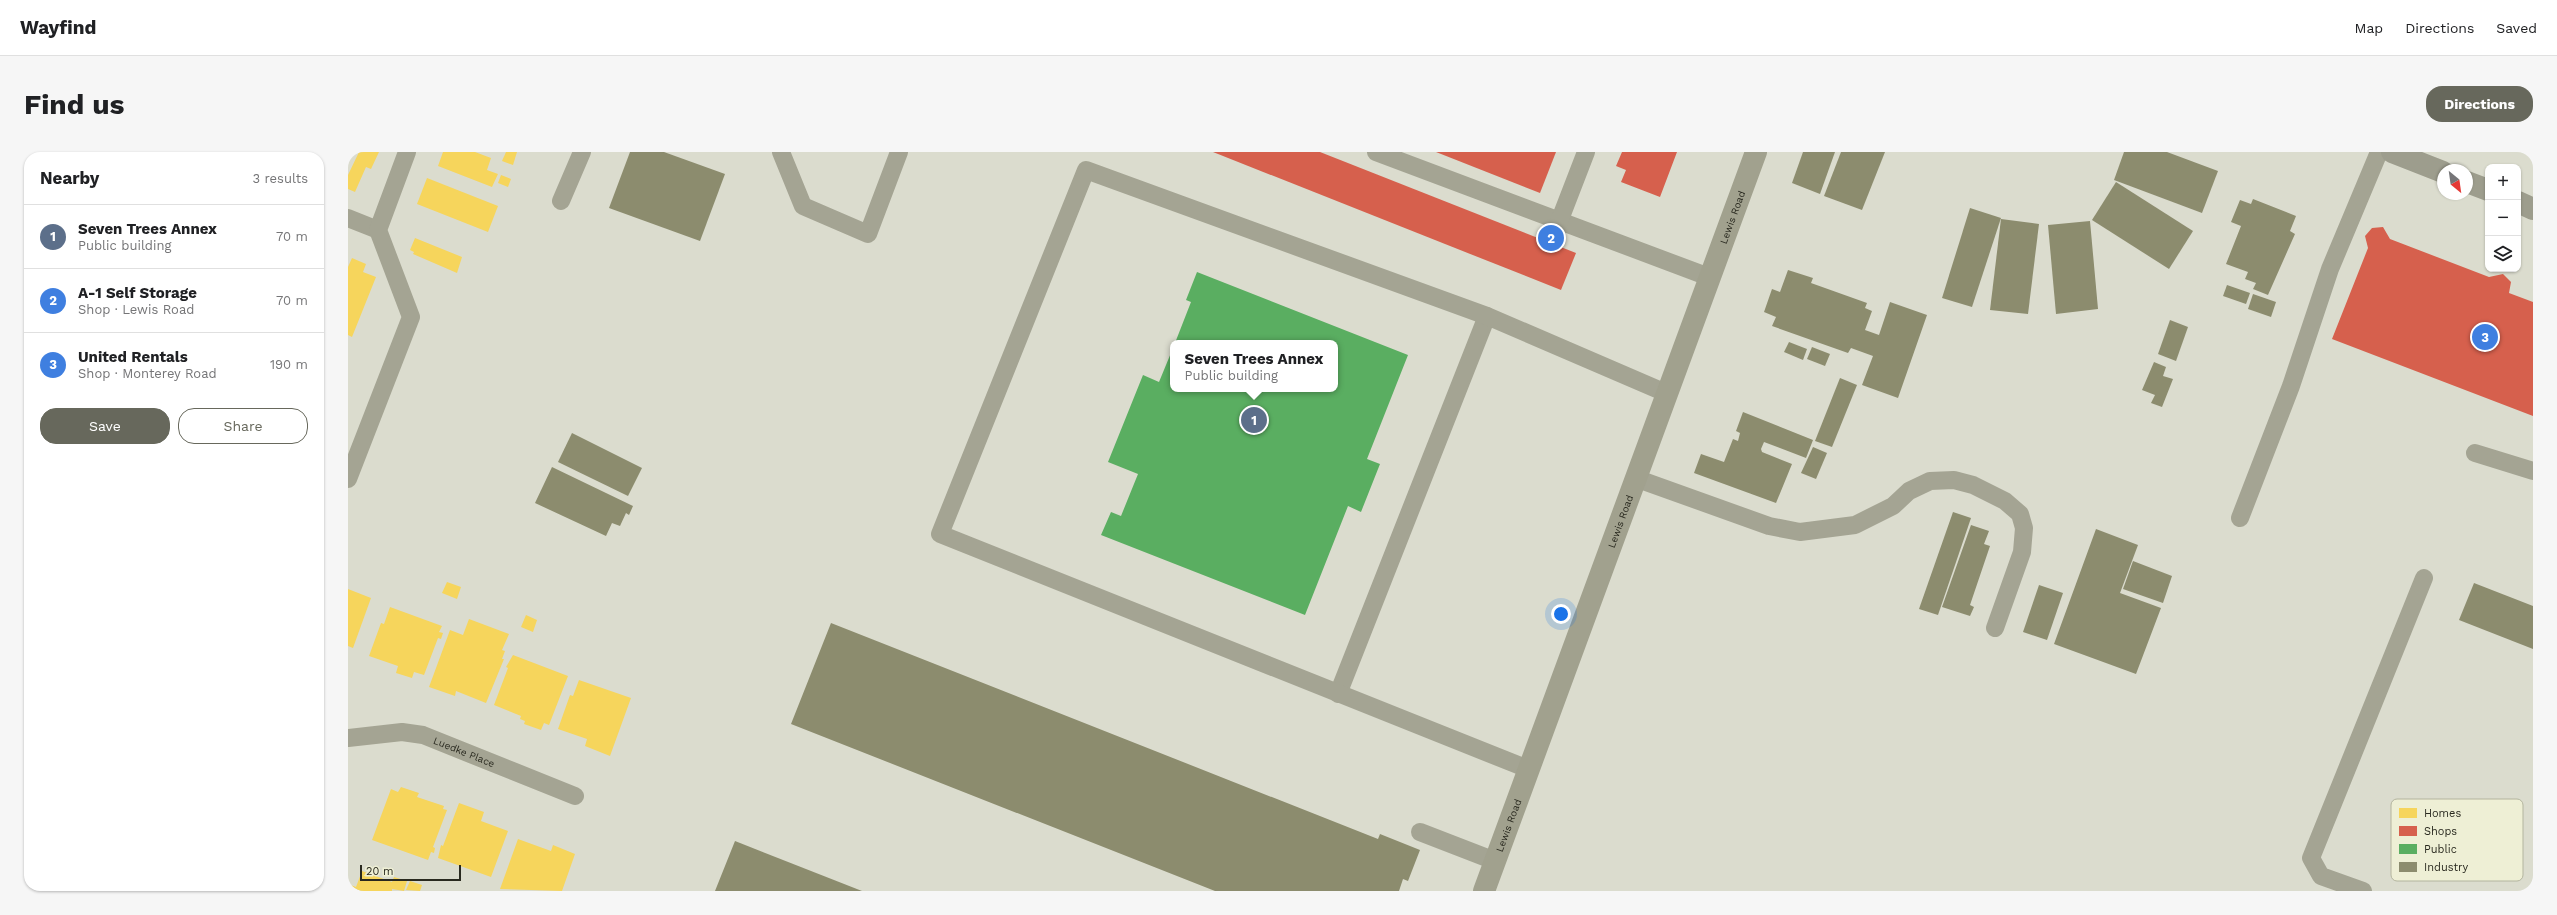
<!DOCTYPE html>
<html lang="en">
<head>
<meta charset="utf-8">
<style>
  :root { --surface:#fff; --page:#f6f6f6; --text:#202124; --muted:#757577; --line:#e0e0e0; --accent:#67685c }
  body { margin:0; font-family:"Work Sans",sans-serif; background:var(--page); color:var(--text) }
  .controls { position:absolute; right:12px; top:12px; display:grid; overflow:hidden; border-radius:8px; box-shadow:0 1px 3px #0004 }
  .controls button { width:36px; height:36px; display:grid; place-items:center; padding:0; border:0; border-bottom:1px solid var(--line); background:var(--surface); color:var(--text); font:20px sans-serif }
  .compass { position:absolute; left:2089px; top:12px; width:36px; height:36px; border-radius:50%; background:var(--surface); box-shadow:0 1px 3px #0004; rotate:151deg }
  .scale { position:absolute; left:12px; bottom:10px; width:101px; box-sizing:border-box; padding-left:4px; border:2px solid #29291f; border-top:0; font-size:11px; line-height:14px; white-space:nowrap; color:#29291f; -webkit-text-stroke:3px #eeefd5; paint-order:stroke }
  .you { position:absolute; left:1213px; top:462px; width:14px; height:14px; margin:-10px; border:3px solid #fff; border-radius:50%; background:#1a73e8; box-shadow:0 0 0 6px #1a73e833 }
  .badge { display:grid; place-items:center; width:26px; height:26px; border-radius:50%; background:var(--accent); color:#fff; font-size:13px; font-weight:700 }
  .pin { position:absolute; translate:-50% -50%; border:2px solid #fff; box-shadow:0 1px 4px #0006 }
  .popup { position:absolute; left:822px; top:188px; width:168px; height:52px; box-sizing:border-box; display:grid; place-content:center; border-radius:8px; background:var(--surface); filter:drop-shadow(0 1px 3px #0005); font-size:13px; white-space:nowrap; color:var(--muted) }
  .popup b { font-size:15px; color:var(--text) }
  .popup::after { content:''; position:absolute; left:50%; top:100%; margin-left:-8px; border:8px solid transparent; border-top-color:var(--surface) }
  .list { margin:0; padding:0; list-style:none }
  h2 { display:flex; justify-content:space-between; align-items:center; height:52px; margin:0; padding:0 16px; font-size:17px }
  h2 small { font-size:13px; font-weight:400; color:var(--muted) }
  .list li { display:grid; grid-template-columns:26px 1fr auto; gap:12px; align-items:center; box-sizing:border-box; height:64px; padding:0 16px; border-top:1px solid var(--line) }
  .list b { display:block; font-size:15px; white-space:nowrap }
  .list p { margin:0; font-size:13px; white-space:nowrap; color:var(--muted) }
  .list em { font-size:13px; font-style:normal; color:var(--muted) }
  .actions { display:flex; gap:8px; padding:12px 16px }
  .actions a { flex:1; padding:9px 0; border:1px solid var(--accent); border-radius:16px; text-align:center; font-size:14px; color:var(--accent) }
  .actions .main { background:var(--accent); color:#fff }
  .icon { flex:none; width:22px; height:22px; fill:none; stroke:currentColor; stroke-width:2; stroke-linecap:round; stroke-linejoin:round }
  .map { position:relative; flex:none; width:2185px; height:739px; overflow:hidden; border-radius:16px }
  header { display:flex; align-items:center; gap:24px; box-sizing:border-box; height:56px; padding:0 20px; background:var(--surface); border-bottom:1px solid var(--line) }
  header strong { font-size:19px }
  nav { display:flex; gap:22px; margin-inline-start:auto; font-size:14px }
  .intro { display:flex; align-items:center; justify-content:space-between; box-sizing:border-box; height:96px; padding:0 24px }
  h1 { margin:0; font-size:28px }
  .button { padding:10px 18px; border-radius:16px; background:var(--accent); color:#fff; font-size:14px; font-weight:700 }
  main { display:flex; gap:24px; padding:0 24px }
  aside { flex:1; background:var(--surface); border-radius:16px; box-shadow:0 1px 3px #0004 }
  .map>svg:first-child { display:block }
  .homes { fill:#f6d55c }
  .shops { fill:#d6604d }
  .public { fill:#5aae61 }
  .industry { fill:#8c8c6e }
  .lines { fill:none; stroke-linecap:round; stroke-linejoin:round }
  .lane { stroke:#a4a493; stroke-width:18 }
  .secondary { stroke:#a1a18e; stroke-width:22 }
  .primary { stroke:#9d9d8d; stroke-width:22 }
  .labels { text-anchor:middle; stroke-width:4; stroke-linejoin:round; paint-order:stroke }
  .street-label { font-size:10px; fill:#29291f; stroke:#eeefd5 }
  .key { fill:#eeefd5; stroke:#b3b49e; stroke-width:1 }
  .key-label { font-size:11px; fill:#29291f }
</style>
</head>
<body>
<header>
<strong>Wayfind</strong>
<nav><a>Map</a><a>Directions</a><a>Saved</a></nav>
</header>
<div class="intro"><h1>Find us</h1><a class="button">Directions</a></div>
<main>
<aside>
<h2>Nearby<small>3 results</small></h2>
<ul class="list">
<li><span class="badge" style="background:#5c6f8a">1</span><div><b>Seven Trees Annex</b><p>Public building</p></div><em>70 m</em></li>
<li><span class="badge" style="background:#3f7fe0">2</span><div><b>A-1 Self Storage</b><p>Shop · Lewis Road</p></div><em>70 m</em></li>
<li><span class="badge" style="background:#3f7fe0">3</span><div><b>United Rentals</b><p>Shop · Monterey Road</p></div><em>190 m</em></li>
</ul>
<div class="actions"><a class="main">Save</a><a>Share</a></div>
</aside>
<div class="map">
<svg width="2185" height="739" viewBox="0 0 2185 739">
  <rect width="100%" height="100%" fill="#dbdcce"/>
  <g class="homes">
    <polygon points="11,0 31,0 23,17 18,15 7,40 0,37 0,23"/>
    <polygon points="95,0 127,0 143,6 139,18 150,22 144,35 90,14"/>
    <polygon points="158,0 169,0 165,13 154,9"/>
    <polygon points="153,23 163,27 160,35 150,31"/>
    <polygon points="79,26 150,54 140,80 69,52"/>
    <polygon points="67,86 114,105 109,121 65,102 66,100 62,98"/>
    <polygon points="4,106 18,112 15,120 28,125 4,185 0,183 0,115"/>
    <polygon points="99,430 113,435 109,447 94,441"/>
    <polygon points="0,437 23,446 5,496 0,494"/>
    <polygon points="42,455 94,474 91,480 95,481 93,487 90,486 76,523 66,520 64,526 48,521 50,514 21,504 33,471 36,472"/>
    <polygon points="178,463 189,468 185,480 173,475"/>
    <polygon points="121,467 161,482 154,498 157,499 154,507 156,507 138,551 108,539 107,544 81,535 102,478 115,483"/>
    <polygon points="165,503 220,524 201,573 196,571 193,578 176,572 177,569 172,567 173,564 146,553 160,516 158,515"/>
    <polygon points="231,528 283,546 262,604 237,594 239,587 210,577 222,543 225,544"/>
    <polygon points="53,635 71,641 69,645 96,654 95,657 99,658 85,695 87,696 86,701 83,700 80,708 24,688 43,637 50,640"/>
    <polygon points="111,651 136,660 133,669 160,679 143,725 90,706 93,693 95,694"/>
    <polygon points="170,687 203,699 205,693 227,702 214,739 152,737"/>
    <polygon points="14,719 44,730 46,725 59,729 56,739 44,737 44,739 0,739 0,732 8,735"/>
    <polygon points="62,729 74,733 72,739 58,738"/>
  </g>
  <g class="shops">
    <polygon points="865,0 972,0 1228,101 1213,138"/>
    <polygon points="1088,0 1208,0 1192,41"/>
    <polygon points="1274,0 1329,0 1312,45 1273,30 1278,18 1268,14"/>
    <polygon points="2035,75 2042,87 2141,125 2155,122 2163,130 2161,141 2185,150 2185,264 1984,187 2020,96 2017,84 2024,76"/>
  </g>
  <polygon class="public" points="849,120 1060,203 1019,307 1032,312 1013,360 1000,354 957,463 753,383 763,360 773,364 790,322 760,310 795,223 811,230 825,196 825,237 987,237 987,191 827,191 843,150 838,148"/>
  <g class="industry">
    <polygon points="282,0 316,0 377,22 352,89 261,56"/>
    <polygon points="1455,0 1487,0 1472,42 1444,31"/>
    <polygon points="1493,0 1537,0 1514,58 1476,44"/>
    <polygon points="1776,0 1819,0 1870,19 1854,61 1766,28"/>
    <polygon points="1768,30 1845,79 1821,117 1744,68"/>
    <polygon points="1905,47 1948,64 1942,79 1947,82 1920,143 1905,137 1908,131 1897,127 1900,120 1878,112 1893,74 1883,70 1892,48 1903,52"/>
    <polygon points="1622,56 1653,66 1624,155 1594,146"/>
    <polygon points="1653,67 1691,72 1680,162 1642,158"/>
    <polygon points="1742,69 1750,157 1708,162 1700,73"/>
    <polygon points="1440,118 1465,126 1463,131 1519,151 1517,156 1524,159 1517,178 1531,183 1542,150 1579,163 1550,246 1514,233 1525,204 1503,196 1500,201 1424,174 1428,165 1416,160 1424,137 1432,140"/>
    <polygon points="1879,133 1902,141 1898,152 1875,144"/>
    <polygon points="1905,142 1928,150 1923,165 1900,157"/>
    <polygon points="1822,168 1840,175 1828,209 1810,202"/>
    <polygon points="1441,190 1459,197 1455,208 1436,200"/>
    <polygon points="1464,195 1482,202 1477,214 1459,207"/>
    <polygon points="1806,210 1818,215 1815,224 1825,227 1814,255 1803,251 1807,243 1794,238"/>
    <polygon points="1492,226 1509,233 1484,295 1467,289"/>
    <polygon points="1395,260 1465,288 1458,306 1416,290 1413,297 1414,300 1444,312 1428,351 1346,321 1353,302 1376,310 1385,287 1390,289 1392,281 1388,279"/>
    <polygon points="224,281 294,316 280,344 210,310"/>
    <polygon points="1465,295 1479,301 1468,327 1453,321"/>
    <polygon points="204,315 285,354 281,363 278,361 272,374 264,371 258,384 187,351"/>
    <polygon points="1605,360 1623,366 1590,463 1571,457"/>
    <polygon points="1623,373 1641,379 1636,392 1642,394 1622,453 1626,455 1622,464 1594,455"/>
    <polygon points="1748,377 1790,393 1772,441 1813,456 1788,522 1706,492"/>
    <polygon points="1785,409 1824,424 1815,451 1775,437"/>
    <polygon points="2126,431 2185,454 2185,497 2111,468"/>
    <polygon points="1691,433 1715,441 1699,488 1675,480"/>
    <polygon points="483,471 1030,687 1032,682 1072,698 1060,729 1055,727 1051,739 867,739 443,572"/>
    <polygon points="387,689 514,739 367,739"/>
  </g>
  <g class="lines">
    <g class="lane">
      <polyline points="433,0 455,54 520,82 551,0"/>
      <polyline points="1028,0 1361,125"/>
      <polyline points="213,49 234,0"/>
      <polyline points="0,66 30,78"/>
      <polyline points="1211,70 1238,0"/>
      <polyline points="2127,301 2185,319"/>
      <polyline points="1287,326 1421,374 1452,380 1507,373 1545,354 1561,339 1582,329 1606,328 1625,333 1657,349 1672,362 1676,376 1674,400 1647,476"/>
      <polyline points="0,327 63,165 30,78 59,0"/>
      <polyline points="1892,366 1943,234 1982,117 2031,0"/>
      <polyline points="990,542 1139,164"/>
      <path id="s1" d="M0,586l54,-6 21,3 152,61"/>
      <polyline points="1180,617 592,382 738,18 1139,164 1318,241"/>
      <polyline points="1072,680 1147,709"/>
      <polyline points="2015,739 1973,724 1963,706 2076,426"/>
    </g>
    <path class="secondary" id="s2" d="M1136,739l272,-739"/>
    <g class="primary">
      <polyline points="2044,0 2095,20"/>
      <polyline points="2119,30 2140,38"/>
      <polyline points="2170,50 2185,57"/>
    </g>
  </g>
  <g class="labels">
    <g class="street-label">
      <text dy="4" stroke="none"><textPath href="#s2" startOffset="718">Lewis Road</textPath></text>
      <text dy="4" stroke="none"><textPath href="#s2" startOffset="394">Lewis Road</textPath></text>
      <text dy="4" stroke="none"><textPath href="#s1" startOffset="120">Luedke Place</textPath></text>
      <text dy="4" stroke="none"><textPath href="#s2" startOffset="70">Lewis Road</textPath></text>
    </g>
  </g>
  <rect x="2043" y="647" width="132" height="82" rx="6" class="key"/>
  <rect x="2051" y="656" width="18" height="10" fill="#f6d55c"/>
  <rect x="2051" y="674" width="18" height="10" fill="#d6604d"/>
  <rect x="2051" y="692" width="18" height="10" fill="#5aae61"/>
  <rect x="2051" y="710" width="18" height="10" fill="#8c8c6e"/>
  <g class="key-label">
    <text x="2076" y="665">Homes</text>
    <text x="2076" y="683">Shops</text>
    <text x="2076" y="701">Public</text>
    <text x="2076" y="719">Industry</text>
  </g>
</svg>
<div class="controls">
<button>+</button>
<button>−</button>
<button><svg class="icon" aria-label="layers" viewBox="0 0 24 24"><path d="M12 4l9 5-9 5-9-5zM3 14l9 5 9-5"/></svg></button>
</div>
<svg class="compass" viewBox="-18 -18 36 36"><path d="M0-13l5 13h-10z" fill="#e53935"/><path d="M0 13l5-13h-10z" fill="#757577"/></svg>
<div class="scale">20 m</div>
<div class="you"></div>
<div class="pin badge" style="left:906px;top:268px;background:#5c6f8a">1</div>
<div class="popup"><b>Seven Trees Annex</b>Public building</div>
<div class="pin badge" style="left:1203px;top:86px;background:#3f7fe0">2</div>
<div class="pin badge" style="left:2137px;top:185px;background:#3f7fe0">3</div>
</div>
</main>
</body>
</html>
